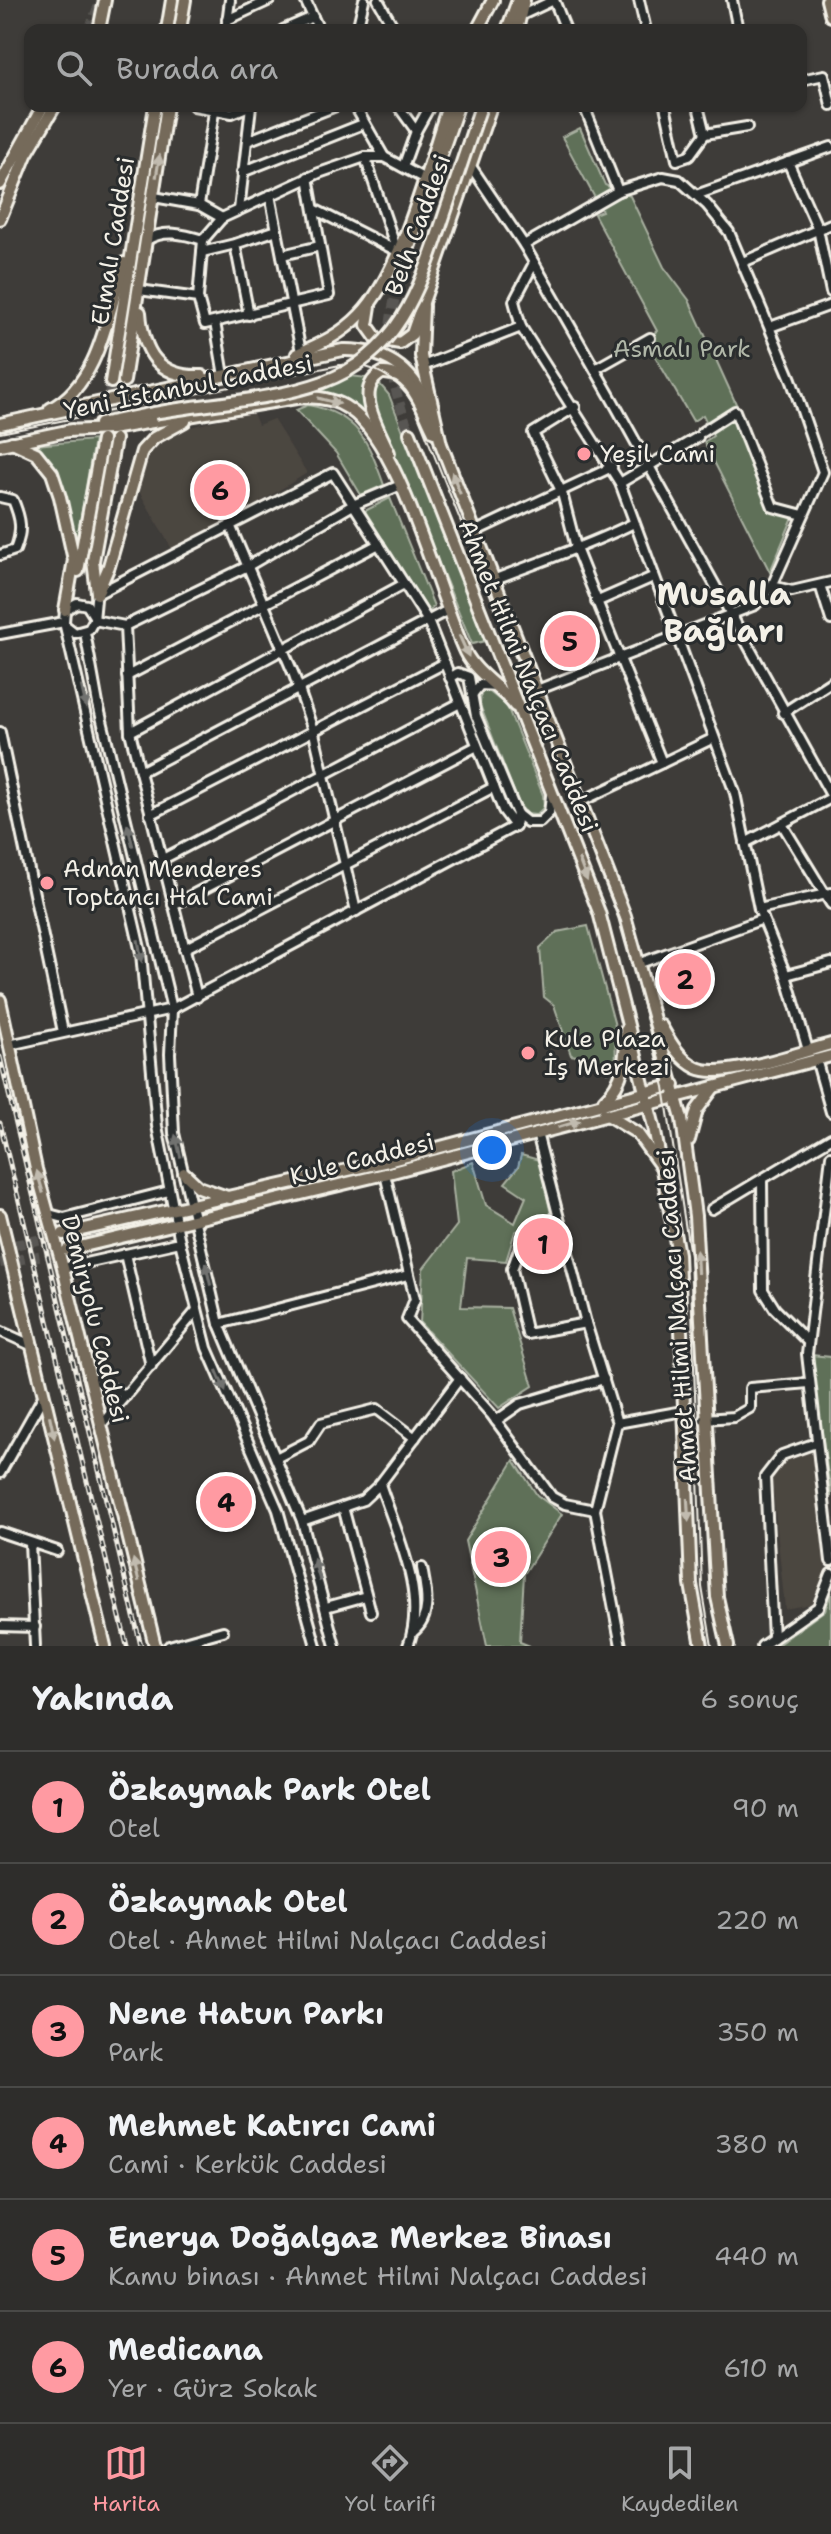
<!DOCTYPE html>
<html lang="tr">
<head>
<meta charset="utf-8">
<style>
  :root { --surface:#2e2d2b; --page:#363533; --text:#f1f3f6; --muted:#a7a8a9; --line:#494947; --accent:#ff9aa2 }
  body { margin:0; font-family:"Shantell Sans",sans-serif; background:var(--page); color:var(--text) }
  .you { position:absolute; left:492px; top:1150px; width:28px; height:28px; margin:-20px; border:6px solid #fff; border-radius:50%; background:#1a73e8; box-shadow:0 0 0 12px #1a73e833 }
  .badge { display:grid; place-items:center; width:52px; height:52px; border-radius:50%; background:var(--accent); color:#111; font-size:26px; font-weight:700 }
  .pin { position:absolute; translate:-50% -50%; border:4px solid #fff; box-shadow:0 2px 8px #0006 }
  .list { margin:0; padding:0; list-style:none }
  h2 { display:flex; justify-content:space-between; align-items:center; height:104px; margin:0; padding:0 32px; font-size:34px }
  h2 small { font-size:26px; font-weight:400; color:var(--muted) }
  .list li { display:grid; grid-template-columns:52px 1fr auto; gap:24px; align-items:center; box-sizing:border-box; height:112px; padding:0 32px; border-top:2px solid var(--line) }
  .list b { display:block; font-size:30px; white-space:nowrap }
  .list p { margin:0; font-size:26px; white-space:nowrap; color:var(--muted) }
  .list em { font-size:26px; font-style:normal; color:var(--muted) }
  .icon { flex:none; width:44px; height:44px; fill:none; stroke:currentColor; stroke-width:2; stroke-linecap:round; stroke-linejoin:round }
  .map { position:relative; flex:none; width:831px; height:1646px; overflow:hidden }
  .search { position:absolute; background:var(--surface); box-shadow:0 2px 6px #0004; left:24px; right:24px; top:24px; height:88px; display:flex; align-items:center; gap:20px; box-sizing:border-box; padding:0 28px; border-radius:16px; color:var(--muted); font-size:30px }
  .sheet { height:776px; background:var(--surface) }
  nav { display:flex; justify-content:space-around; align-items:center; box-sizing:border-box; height:112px; border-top:2px solid var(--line); background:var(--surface); font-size:22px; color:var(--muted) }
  nav a { display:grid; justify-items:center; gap:4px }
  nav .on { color:var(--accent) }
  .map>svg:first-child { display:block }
  .built { fill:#4c4640 }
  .green { fill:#5e7059; stroke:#a9b0a0; stroke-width:2 }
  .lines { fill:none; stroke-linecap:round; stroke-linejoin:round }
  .major-tunnel { stroke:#595753; stroke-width:10; stroke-dasharray:10 5; stroke-linecap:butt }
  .minor-casing { stroke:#f4f1e8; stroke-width:14 }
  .major-casing { stroke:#f4f1e8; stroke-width:16 }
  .minor { stroke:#2a2d2e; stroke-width:8 }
  .major { stroke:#746a5a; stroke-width:10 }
  .tram { stroke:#f4f1e8; stroke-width:2 }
  .rail-casing { stroke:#f4f1e8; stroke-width:5 }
  .rail { stroke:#2a2d2e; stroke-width:2; stroke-dasharray:6; stroke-linecap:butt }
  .major-bridge-casing { stroke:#f4f1e8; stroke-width:16; stroke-linecap:butt }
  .major-bridge { stroke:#746a5a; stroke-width:10 }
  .oneway { fill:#c1bbaf }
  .oneway2 { fill:#71726f }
  .poi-dot { fill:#ff9aa2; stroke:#2a2d2e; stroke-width:3 }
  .labels { text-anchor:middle; stroke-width:6; stroke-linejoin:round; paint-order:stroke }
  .street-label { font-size:24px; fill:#f4f1e8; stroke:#2a2d2e }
  .park-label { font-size:24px; fill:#b0b7a8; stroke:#2a2d2e }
  .poi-label { font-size:24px; fill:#f4f1e8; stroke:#2a2d2e; text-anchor:start }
  .district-label { font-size:32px; font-weight:bold; fill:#f4f1e8; stroke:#2a2d2e }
</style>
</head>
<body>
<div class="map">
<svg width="831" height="1646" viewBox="0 0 831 1646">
  <rect width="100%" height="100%" fill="#3e3c39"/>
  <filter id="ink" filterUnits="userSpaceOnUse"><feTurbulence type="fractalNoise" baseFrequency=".0125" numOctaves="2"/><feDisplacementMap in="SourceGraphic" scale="16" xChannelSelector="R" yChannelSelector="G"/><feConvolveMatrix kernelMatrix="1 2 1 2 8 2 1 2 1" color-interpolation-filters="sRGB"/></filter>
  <g filter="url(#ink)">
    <g class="built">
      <polygon points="252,411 258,425 273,419 307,473 223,525 172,549 140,493 140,476 147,454 160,440 183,429"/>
      <polygon points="814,1451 827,1582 821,1596 810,1604 785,1609 772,1480 775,1469 787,1460"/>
    </g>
    <g class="green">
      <polygon points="580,128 605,185 630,196 664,267 689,300 737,406 772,501 796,510 770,572 704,442 713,436 703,415 693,421 645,339 657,331 594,214 602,211 562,137"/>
      <polygon points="350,376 368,378 363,395 364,415 345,401 311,392"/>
      <polygon points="378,382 389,395 485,641 472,644 370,396"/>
      <path d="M308,405c50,9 60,36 76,80l-23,10 -25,-42 -40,-43z"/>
      <path d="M94,440l-18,106c-6,-37 -15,-73 -41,-101z"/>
      <polygon points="390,498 434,606 429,612 365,511"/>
      <polygon points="486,689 507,706 543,795 544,807 536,815 527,814 519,804 480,705 481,692"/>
      <polygon points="588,926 615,1026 616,1069 607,1072 594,1059 571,1055 554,1005 544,997 540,948 557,932"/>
      <polygon points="521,1155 539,1160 551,1214 515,1232 506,1261 467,1258 461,1307 509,1308 533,1386 499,1408 420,1323 423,1269 457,1225 451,1171 473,1162 486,1205 515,1223 526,1197 505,1183 518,1167"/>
      <polygon points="811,1355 831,1357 831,1497"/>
      <polygon points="514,1460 537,1495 562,1514 524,1574 520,1642 530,1646 487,1646 465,1541"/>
      <polygon points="831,1594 831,1646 776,1646 825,1610"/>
    </g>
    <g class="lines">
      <g class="major-tunnel">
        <polyline points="89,30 101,0"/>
        <path d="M406,256c-22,76 -24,103 4,177"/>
        <polyline points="117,425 124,381"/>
        <polyline points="104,428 111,382"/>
        <polyline points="0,1248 61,1235"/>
        <polyline points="0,1263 65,1251"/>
      </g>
      <g class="minor-casing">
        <g id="minor">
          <polyline points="305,0 319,30"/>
          <polyline points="378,0 395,30"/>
          <polyline points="639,0 646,30"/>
          <polyline points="732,0 738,30"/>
          <polyline points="522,15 554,0 566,30"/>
          <polyline points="227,20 270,0"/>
          <polyline points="226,30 230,0"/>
          <polyline points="283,30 313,17"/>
          <polyline points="357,30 364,0"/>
          <polyline points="801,80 824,75 831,105"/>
          <polyline points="194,106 232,113 249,106"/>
          <polyline points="215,106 199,205 222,218"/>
          <polyline points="355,106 384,157"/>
          <polyline points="398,106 416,131 430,106"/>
          <polyline points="584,106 618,191"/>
          <polyline points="665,106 677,160 689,156 705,134"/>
          <polyline points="698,106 705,134 747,127"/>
          <polyline points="247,141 336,106"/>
          <polyline points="365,157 397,251"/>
          <polyline points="788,162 818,229 831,292"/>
          <polyline points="470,165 524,245 613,401 831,795"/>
          <polyline points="403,167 416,131"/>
          <polyline points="242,172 363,124"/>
          <polyline points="270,195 301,352"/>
          <polyline points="696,195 831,147"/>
          <polyline points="154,197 199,205"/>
          <polyline points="314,209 397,251"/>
          <polyline points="239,210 251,106"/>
          <path d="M147,240c17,-11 37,-6 56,0l19,-22 97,-45 46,-16h19l39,21"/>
          <polyline points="524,245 618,191 663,177 679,180 707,205 729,232 791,379 823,472 772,586 755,605 537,690"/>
          <polyline points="202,252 235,244"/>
          <polyline points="282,255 320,246"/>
          <polyline points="743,262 831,224"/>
          <polyline points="534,263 514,301 521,327 620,483 735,793 759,909 786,975 808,1050"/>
          <polyline points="139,290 198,298 205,324 329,295 308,177"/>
          <polyline points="198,298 203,240"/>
          <polyline points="249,315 235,244 277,230"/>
          <polyline points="215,322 224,376"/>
          <polyline points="770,327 831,305"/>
          <polyline points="423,366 521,327"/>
          <polyline points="595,369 650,338"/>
          <polyline points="575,407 533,433 562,493 577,551 662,763 714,738"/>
          <polyline points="702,432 735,411 773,507 803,515"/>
          <polyline points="620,483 698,437"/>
          <path d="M0,497l13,3c8,19 10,30 2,50l-15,5"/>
          <polyline points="230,525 294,675 314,733 356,911"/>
          <polyline points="474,532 612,467"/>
          <path d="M493,580c48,-19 95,-34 141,-57"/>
          <polyline points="820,585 831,620"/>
          <polyline points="772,586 792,591 831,582"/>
          <polyline points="97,594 333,473 428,621 503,810 515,826"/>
          <polyline points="596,602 653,577"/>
          <polyline points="94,616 87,605 77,603 65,610 64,622 141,953 157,1126 180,1242 207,1348 278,1510 316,1646"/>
          <polyline points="94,620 125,626 248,566 353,505 401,485"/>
          <polyline points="66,626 75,633 89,629 94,620 96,599"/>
          <polyline points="125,626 130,732 197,997"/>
          <polyline points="85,632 98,704 172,1009 170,1054 174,1133 219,1324 302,1521 335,1646"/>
          <polyline points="0,634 64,622"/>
          <polyline points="127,676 379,544"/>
          <polyline points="450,678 458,673 469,677 476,716 517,814 527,822 540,822 549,813 551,796"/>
          <polyline points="472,695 480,685 497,686"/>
          <polyline points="783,713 831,682"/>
          <polyline points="0,732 63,1032"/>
          <polyline points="130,732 404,584"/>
          <polyline points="140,772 448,610"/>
          <polyline points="582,801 662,763"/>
          <polyline points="150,815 445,663"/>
          <polyline points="782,824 831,904"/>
          <polyline points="745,843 831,798"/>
          <polyline points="161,860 460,703"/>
          <polyline points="173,905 477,746"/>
          <polyline points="759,909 831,893"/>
          <polyline points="184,949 494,787"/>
          <polyline points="640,963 763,919"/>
          <polyline points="786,975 831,963"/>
          <polyline points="9,1045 172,1009 515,826 517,814"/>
          <polyline points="816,1059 831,1112"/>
          <polyline points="537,1133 586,1323 617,1423 595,1510"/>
          <polyline points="831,1156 807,1354 831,1561"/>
          <polyline points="385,1174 415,1299 407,1319 491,1414 552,1497 565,1504 595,1510 621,1646"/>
          <polyline points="712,1209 762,1179"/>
          <polyline points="49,1214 64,1218 169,1191"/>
          <polyline points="559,1221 526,1231 512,1269 527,1334 586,1323"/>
          <polyline points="125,1254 151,1366"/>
          <polyline points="63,1268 180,1242"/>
          <polyline points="219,1324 408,1275"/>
          <polyline points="0,1331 33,1346"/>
          <polyline points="808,1342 775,1309 763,1290 762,1179 831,1138"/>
          <polyline points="88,1376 126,1396"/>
          <polyline points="704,1419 734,1417 750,1408 750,1388 809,1383"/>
          <polyline points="496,1421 520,1404 604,1379"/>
          <polyline points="617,1423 683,1411"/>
          <polyline points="100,1426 197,1310"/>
          <polyline points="276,1458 309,1441 321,1423 377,1409 415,1438"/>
          <polyline points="0,1473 44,1395"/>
          <polyline points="343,1507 371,1612"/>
          <polyline points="302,1521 363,1500 380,1484"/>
          <polyline points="0,1532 57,1551"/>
          <polyline points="30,1543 35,1646"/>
          <polyline points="326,1607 366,1596"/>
          <polyline points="0,1626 35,1627"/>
          <path d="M413,1632c20,-15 13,-43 9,-64"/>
          <polyline points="773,1638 765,1477 782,1455 816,1443"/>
          <polyline points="169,1646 223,1631"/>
          <path d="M408,1646c20,-51 -12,-113 -28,-162l80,-106"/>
          <polyline points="762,1646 818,1607 831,1574"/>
        </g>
      </g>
      <g class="major-casing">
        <g id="major">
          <polyline points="827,0 831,16"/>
          <polyline points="99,30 105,0"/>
          <polyline points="167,30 172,0"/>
          <polyline points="180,30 185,0"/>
          <polyline points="477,30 493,0"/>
          <polyline points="507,30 518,0"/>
          <polyline points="517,30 524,0"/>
          <polyline points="0,184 43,106"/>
          <polyline points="0,219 26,155 55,106"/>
          <polyline points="406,256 458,106"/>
          <polyline points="370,306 367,325 377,339 400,343 412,334 491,106"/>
          <polyline points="423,306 421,356 441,444 625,916 682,1119 695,1216 717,1597 728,1646"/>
          <path d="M140,312c3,40 18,66 62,64"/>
          <path d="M297,354c23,-10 45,-20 63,-39 42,-43 68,-150 88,-209"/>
          <polyline points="124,381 167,106"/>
          <polyline points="111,382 155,106"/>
          <path d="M50,409c50,-25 58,-98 74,-146"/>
          <path d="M0,424l343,-74c40,-1 70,18 84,55"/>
          <polyline points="100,424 154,413"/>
          <path d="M66,431l45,-2 185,-31c19,-2 37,0 53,11 52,34 88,184 116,243 11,22 36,35 50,54"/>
          <polyline points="410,433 599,912 654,1127 678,1254 691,1584 702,1646"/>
          <polyline points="12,442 36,453 52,473 60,497 74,560 65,610"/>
          <polyline points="0,445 72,430"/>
          <path d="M389,453c-9,-23 -37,-64 -7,-80 31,-2 40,37 52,59"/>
          <polyline points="78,571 102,440"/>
          <polyline points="97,593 93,561 115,439"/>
          <polyline points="97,594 109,566 142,451 154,438 185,421"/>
          <polyline points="0,1000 36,1169 63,1268 155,1646"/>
          <path d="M661,1026c9,16 19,34 36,42 26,12 104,-16 134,-24"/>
          <path d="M604,1100c21,-18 22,-45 22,-70"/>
          <polyline points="604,1113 637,1133 660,1165"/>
          <polyline points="689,1140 697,1110 714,1087"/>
          <polyline points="184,1173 199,1187 230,1198"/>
          <polyline points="0,1215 105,1646"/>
          <polyline points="63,1234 388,1161 674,1085"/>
          <polyline points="67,1250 385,1174 831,1056"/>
        </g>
      </g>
      <use href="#minor" class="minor"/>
      <use href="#major" class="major"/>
      <path class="tram" d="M0,433l340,-68c33,-2 56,12 74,40l207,516 43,166 26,169 12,331 10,59"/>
      <g class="rail-casing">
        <g id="rail">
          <polyline points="0,1057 141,1646"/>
          <polyline points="0,1123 127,1646"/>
        </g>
      </g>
      <use href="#rail" class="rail"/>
      <g class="major-bridge-casing">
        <path id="major-bridge" d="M154,413c54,-10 116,-12 169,-31 74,-27 96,-91 119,-160 13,-38 26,-77 39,-116"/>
      </g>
      <use href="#major-bridge" class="major-bridge"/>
    </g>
    <defs><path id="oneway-solid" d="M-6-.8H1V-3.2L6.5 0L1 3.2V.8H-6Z" transform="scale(2)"/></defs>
    <g class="oneway">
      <use href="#oneway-solid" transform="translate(158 166) rotate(-81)"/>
      <use href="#oneway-solid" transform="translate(329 401) rotate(15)"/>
      <use href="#oneway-solid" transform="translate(456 483) rotate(-111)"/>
      <use href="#oneway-solid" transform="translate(464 646) rotate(66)"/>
      <use href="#oneway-solid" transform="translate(583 870) rotate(69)"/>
      <use href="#oneway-solid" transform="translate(569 1124) rotate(-17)"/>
      <use href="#oneway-solid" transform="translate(40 1182) rotate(-106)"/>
      <use href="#oneway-solid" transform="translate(697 1262) rotate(-93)"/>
      <use href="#oneway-solid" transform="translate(52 1427) rotate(78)"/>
      <use href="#oneway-solid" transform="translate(688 1510) rotate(87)"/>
      <use href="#oneway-solid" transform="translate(136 1570) rotate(-104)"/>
    </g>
    <g class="oneway2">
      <use href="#oneway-solid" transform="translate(84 697) rotate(77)"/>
      <use href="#oneway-solid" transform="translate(130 835) rotate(-104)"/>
      <use href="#oneway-solid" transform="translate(140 951) rotate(80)"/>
      <use href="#oneway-solid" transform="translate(178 1146) rotate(-104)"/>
      <use href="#oneway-solid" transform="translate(208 1274) rotate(-103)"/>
      <use href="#oneway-solid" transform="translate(221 1381) rotate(67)"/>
      <use href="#oneway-solid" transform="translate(317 1570) rotate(-106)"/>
    </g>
  </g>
  <g class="poi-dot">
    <circle cx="584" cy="454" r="8"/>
    <circle cx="47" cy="883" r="8"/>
    <circle cx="528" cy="1053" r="8"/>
  </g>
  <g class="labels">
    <g class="street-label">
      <text transform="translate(418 225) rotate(-70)" y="8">Belh Caddesi</text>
      <text transform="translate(113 241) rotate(-81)" y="8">Elmalı Caddesi</text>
      <text transform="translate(188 387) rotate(-11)" y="8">Yeni İstanbul Caddesi</text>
      <text transform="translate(528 676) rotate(68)" y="8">Ahmet Hilmi Nalçacı Caddesi</text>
      <text transform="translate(362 1159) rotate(-14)" y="8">Kule Caddesi</text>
      <text transform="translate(677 1316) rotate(-94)" y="8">Ahmet Hilmi Nalçacı Caddesi</text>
      <text transform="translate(95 1319) rotate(76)" y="8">Demiryolu Caddesi</text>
    </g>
    <g class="park-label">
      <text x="682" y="357">Asmalı Park</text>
    </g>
    <g class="poi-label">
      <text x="600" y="462">Yeşil Cami</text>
      <text x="63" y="877">Adnan Menderes<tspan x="63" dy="28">Toptancı Hal Cami</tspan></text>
      <text x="544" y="1047">Kule Plaza<tspan x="544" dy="28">İş Merkezi</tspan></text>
    </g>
    <g class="district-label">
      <text x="724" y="605">Musalla<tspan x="724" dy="37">Bağları</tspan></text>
    </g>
  </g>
</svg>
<div class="you"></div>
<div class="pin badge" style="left:543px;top:1244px">1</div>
<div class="pin badge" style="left:685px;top:979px">2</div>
<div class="pin badge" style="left:501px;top:1557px">3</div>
<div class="pin badge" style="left:226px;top:1502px">4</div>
<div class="pin badge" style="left:570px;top:641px">5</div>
<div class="pin badge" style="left:220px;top:490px">6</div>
<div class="search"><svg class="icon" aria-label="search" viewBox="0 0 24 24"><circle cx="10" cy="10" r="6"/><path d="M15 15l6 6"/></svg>Burada ara</div>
</div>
<section class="sheet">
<h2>Yakında<small>6 sonuç</small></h2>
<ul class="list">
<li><span class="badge">1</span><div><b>Özkaymak Park Otel</b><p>Otel</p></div><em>90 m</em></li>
<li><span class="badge">2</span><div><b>Özkaymak Otel</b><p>Otel · Ahmet Hilmi Nalçacı Caddesi</p></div><em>220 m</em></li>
<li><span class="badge">3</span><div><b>Nene Hatun Parkı</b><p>Park</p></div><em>350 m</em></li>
<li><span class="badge">4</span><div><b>Mehmet Katırcı Cami</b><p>Cami · Kerkük Caddesi</p></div><em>380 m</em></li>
<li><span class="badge">5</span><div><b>Enerya Doğalgaz Merkez Binası</b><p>Kamu binası · Ahmet Hilmi Nalçacı Caddesi</p></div><em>440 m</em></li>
<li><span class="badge">6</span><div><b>Medicana</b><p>Yer · Gürz Sokak</p></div><em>610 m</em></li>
</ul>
</section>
<nav>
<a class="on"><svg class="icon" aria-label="map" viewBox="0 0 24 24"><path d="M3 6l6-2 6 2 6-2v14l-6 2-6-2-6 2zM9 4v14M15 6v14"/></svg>Harita</a>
<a><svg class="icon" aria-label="directions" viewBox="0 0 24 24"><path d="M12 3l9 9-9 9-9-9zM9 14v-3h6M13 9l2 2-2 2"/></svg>Yol tarifi</a>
<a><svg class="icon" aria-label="saved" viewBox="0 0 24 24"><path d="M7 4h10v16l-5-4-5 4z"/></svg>Kaydedilen</a>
</nav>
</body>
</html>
